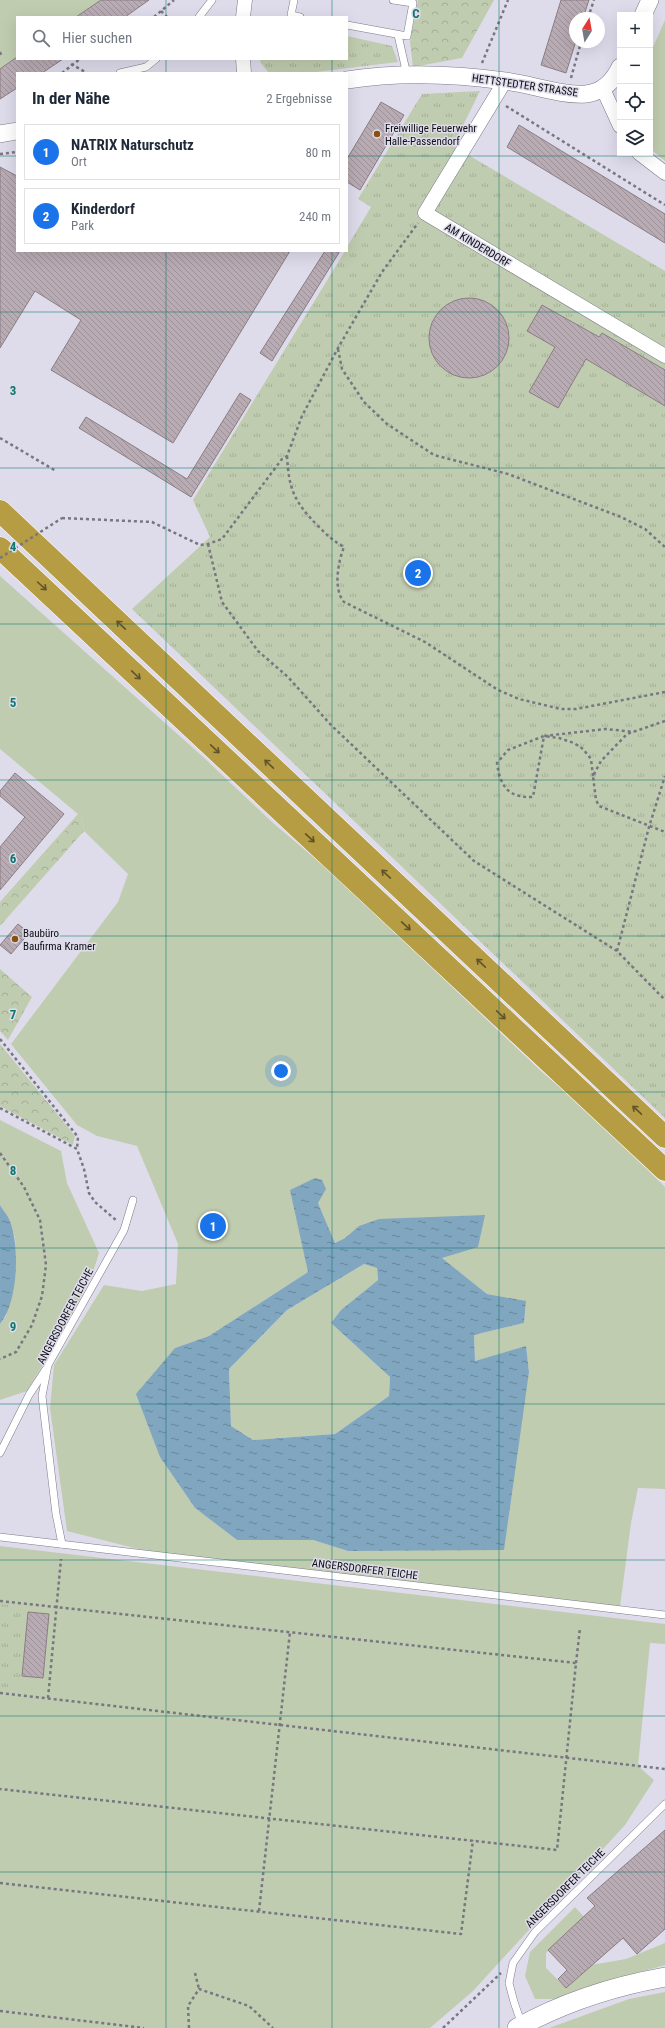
<!DOCTYPE html>
<html lang="de">
<head>
<meta charset="utf-8">
<style>
  :root { --surface:#fff; --page:#f6f6f7; --text:#1f2937; --muted:#747a83; --line:#e0e1e3; --accent:#1a73e8 }
  body { margin:0; font-family:"Roboto Condensed",sans-serif; background:var(--page); color:var(--text) }
  .controls { position:absolute; right:12px; top:12px; display:grid; overflow:hidden; border-radius:0px; box-shadow:0 4px 16px #0002 }
  .controls button { width:36px; height:36px; display:grid; place-items:center; padding:0; border:0; border-bottom:1px solid var(--line); background:var(--surface); color:var(--text); font:20px sans-serif }
  .compass { position:absolute; left:569px; top:12px; width:36px; height:36px; border-radius:50%; background:var(--surface); box-shadow:0 4px 16px #0002; rotate:11deg }
  .you { position:absolute; left:281px; top:1071px; width:14px; height:14px; margin:-10px; border:3px solid #fff; border-radius:50%; background:#1a73e8; box-shadow:0 0 0 6px #1a73e833 }
  .badge { display:grid; place-items:center; width:26px; height:26px; border-radius:50%; background:var(--accent); color:#fff; font-size:13px; font-weight:700 }
  .pin { position:absolute; translate:-50% -50%; border:2px solid #fff; box-shadow:0 1px 4px #0006 }
  .list { margin:0; padding:0; list-style:none }
  h2 { display:flex; justify-content:space-between; align-items:center; height:52px; margin:0; padding:0 16px; font-size:17px }
  h2 small { font-size:13px; font-weight:400; color:var(--muted) }
  .list li { display:grid; grid-template-columns:26px 1fr auto; gap:12px; align-items:center; box-sizing:border-box; height:56px; margin:0 8px 8px; padding:0 8px; border:1px solid var(--line); border-radius:0px }
  .list b { display:block; font-size:15px; white-space:nowrap }
  .list p { margin:0; font-size:13px; white-space:nowrap; color:var(--muted) }
  .list em { font-size:13px; font-style:normal; color:var(--muted) }
  .icon { flex:none; width:22px; height:22px; fill:none; stroke:currentColor; stroke-width:2; stroke-linecap:round; stroke-linejoin:round }
  .map { position:relative; flex:none; width:665px; height:2028px; overflow:hidden }
  .search { position:absolute; background:var(--surface); box-shadow:0 4px 16px #0002; left:16px; top:16px; width:332px; height:44px; display:flex; align-items:center; gap:10px; box-sizing:border-box; padding:0 14px; border-radius:0px; color:var(--muted); font-size:15px }
  .panel { position:absolute; background:var(--surface); box-shadow:0 4px 16px #0002; left:16px; top:72px; width:332px; height:180px; border-radius:0px }
  .map>svg:first-child { display:block }
  .green { fill:#c0ccaf; fill-rule:evenodd }
  .forest { fill:url(#forest-crowns) }
  .park { fill:url(#park-tufts) }
  .water { fill:url(#water-ripples); fill-rule:evenodd }
  .building { fill:url(#building-back-hatch); stroke:#8a7d84 }
  .lines { fill:none; stroke-linecap:round; stroke-linejoin:round }
  .service-casing { stroke:#7b7a87; stroke-width:8 }
  .minor-casing { stroke:#7b7a87; stroke-width:15 }
  .tertiary-casing { stroke:#7b7a87; stroke-width:18 }
  .secondary-casing { stroke:#7b7a87; stroke-width:20 }
  .trunk-casing { stroke:#fff; stroke-width:23 }
  .path { stroke:#787681; stroke-width:2.5; stroke-dasharray:3 3; stroke-linecap:butt }
  .service { stroke:#fff; stroke-width:7 }
  .minor { stroke:#fff; stroke-width:14 }
  .tertiary { stroke:#fff; stroke-width:17 }
  .secondary { stroke:#fff; stroke-width:19 }
  .trunk { stroke:#b69c43; stroke-width:22 }
  .path-bridge { stroke:#787681; stroke-width:2.5; stroke-dasharray:3 3; stroke-linecap:butt }
  .oneway { stroke:#62542a }
  .grid { fill:none; stroke:#0f766e; stroke-width:1; stroke-opacity:0.55 }
  .poi-dot { fill:#8b4f0e; stroke:#dedceb; stroke-width:1.5 }
  .labels { text-anchor:middle; stroke-width:3; stroke-linejoin:round; paint-order:stroke }
  .street-label { font-size:11px; fill:#0e0d12; stroke:#dedceb }
  .poi-label { font-size:11px; fill:#0e0d12; stroke:#dedceb; text-anchor:start }
  .grid-label { font-size:13px; text-anchor:middle; font-weight:bold; fill:#0f766e; stroke:#dedceb; stroke-width:3; stroke-linejoin:round; paint-order:stroke }
</style>
</head>
<body>
<div class="map">
<svg width="665" height="2028" viewBox="0 0 665 2028">
  <defs>
    <pattern id="forest-crowns" width="20" height="18" patternUnits="userSpaceOnUse"><rect width="20" height="18" fill="#c0ccaf"/><path d="M2 6a3 3 0 1 1 6 0M12 15a3 3 0 1 1 6 0" fill="none" stroke="#a4ae96"/></pattern>
    <pattern id="park-tufts" width="24" height="20" patternUnits="userSpaceOnUse"><rect width="24" height="20" fill="#c0ccaf"/><path d="M3 7l-1-3M5 7V3M7 7l1-3M15 17l-1-3M17 17v-4M19 17l1-3" fill="none" stroke="#a4ae96"/></pattern>
    <pattern id="water-ripples" width="26" height="14" patternUnits="userSpaceOnUse"><rect width="26" height="14" fill="#81a6c0"/><path d="M2 4q2-2 4 0t4 0M15 11q2-2 4 0t4 0" fill="none" stroke="#68869b"/></pattern>
    <pattern id="building-back-hatch" width="6" height="6" patternUnits="userSpaceOnUse"><rect width="6" height="6" fill="#b9abb3"/><path d="M-1 5l2 2M0 0l6 6M5-1l2 2" fill="none" stroke="#9e9299"/></pattern>
  </defs>
  <rect width="100%" height="100%" fill="#dedceb"/>
  <g class="green">
    <polygon points="0,0 101,0 76,17 17,17 17,57 0,69"/>
    <polygon points="665,20 665,161 653,151 650,145 650,54"/>
    <path d="M0,576l202,180 71,67 57,48 212,201 49,41 74,74v302l-27,-1 -7,35 -11,84 -420,-49 -62,-9 -71,-18 -17,-123 4,-43 50,-80 38,6 34,-7 2,-40 -41,-98 -40,-10 -20,-11 -66,-81 107,-142 10,-28 -44,-43 -3,-17 -81,91v-3l78,-88 -78,-65zM314,1178l4,25 17,40 10,-5 14,-12 83,32 45,36 39,8 -2,21 -50,12 1,26 51,-14 3,25 -13,83 -168,96 -35,-11h-76l-42,-32 -35,-51 15,-109 34,-12 99,-64z"/>
    <polygon points="0,1120 61,1151 67,1183 99,1253 94,1269 70,1320 27,1391 0,1400 0,1324 6,1316 16,1263 15,1238 10,1221 0,1205"/>
    <polygon points="364,1264 377,1268 378,1280 341,1310 331,1323 390,1377 389,1396 335,1434 253,1440 231,1426 229,1369 287,1310"/>
    <polygon points="0,1546 665,1624 665,1644 650,1643 638,1766 654,1780 625,1825 473,1991 430,2028 0,2028"/>
    <polygon points="575,1907 584,1917 546,1953 546,1968 566,1988 591,1965 626,1959 665,1943 665,1965 580,1989 557,1999 535,1999 525,1976 530,1952"/>
    <polygon points="665,1992 665,2028 549,2028 629,1999"/>
  </g>
  <g class="forest">
    <polygon points="418,0 494,0 462,58 413,67 410,42"/>
    <polygon points="81,813 84,831 0,926 0,905"/>
    <polygon points="0,969 32,997 8,1040 0,1031"/>
    <polygon points="0,1044 75,1136 73,1145 0,1106"/>
  </g>
  <g class="park">
    <polygon points="347,36 392,46 398,62 308,73 269,73 260,62 261,59 347,59"/>
    <polygon points="480,91 453,146 665,271 665,1118 132,609 210,537 193,500 345,251 347,251 347,247 371,207 358,199 422,94"/>
    <polygon points="0,1604 23,1606 26,1614 20,1677 24,1678 22,1693 0,1690"/>
  </g>
  <g class="water">
    <path d="M315,1178l7,2 4,9 -8,14 17,40 10,-5 14,-12 20,-7 106,-4 -7,32 -36,11 45,36 39,7 -2,22 -50,12 1,26 51,-15 3,26 -25,178 -156,1 -35,-11h-76l-42,-32 -35,-51 -24,-63 39,-46 34,-12 99,-64 -18,-82zM364,1264l13,4 1,12 -37,30 -10,13 59,54 -1,19 -54,38 -82,6 -22,-14 -2,-57 58,-59z"/>
    <path d="M0,1205c3,5 8,11 10,16 10,26 8,82 -10,103z"/>
  </g>
  <g class="building">
    <polygon points="101,0 149,0 125,17 76,17"/>
    <polygon points="561,0 589,0 583,18 575,18 575,44 566,73 541,65"/>
    <polygon points="17,57 17,59 63,59 42,73 17,73 17,88 0,99 0,69"/>
    <polygon points="381,102 404,115 360,190 347,182 347,159"/>
    <polygon points="519,125 665,214 665,243 507,147"/>
    <polygon points="0,167 17,176 17,251 290,251 173,443 51,370 81,320 35,291 0,348"/>
    <polygon points="325,251 340,251 272,361 260,353"/>
    <circle cx="469" cy="338" r="40"/>
    <polygon points="542,305 599,337 602,333 665,370 665,406 586,359 558,408 529,392 555,347 527,331"/>
    <polygon points="240,393 251,400 191,497 79,428 86,417 187,479"/>
    <polygon points="15,773 64,814 0,890 0,847 25,817 0,796 0,791"/>
    <polygon points="18,924 29,933 11,954 0,945"/>
    <polygon points="28,1612 49,1614 43,1678 22,1676"/>
    <polygon points="665,1830 665,1929 637,1954 623,1938 566,1988 558,1979 567,1970 548,1950 595,1906 587,1898"/>
  </g>
  <g class="lines">
    <g class="service-casing">
      <g id="service">
        <polyline points="294,0 291,15 300,17"/>
        <polyline points="199,17 212,0"/>
        <polyline points="347,25 407,36 413,3 393,0"/>
        <polyline points="398,35 407,75"/>
        <polyline points="120,73 146,67 156,59"/>
        <polyline points="0,1453 29,1395 46,1369"/>
        <polyline points="0,1537 665,1615"/>
        <polyline points="62,1544 56,1514 42,1396 48,1365 124,1230 133,1200"/>
        <polyline points="522,2025 514,2002 509,1983 513,1963 535,1932 665,1804"/>
      </g>
    </g>
    <g class="minor-casing">
      <g id="minor">
        <polyline points="243,17 245,0"/>
        <polyline points="243,59 244,73"/>
        <polyline points="505,81 425,213 665,356"/>
        <polyline points="603,89 620,126"/>
        <polyline points="639,153 665,173"/>
      </g>
    </g>
    <g class="tertiary-casing">
      <g id="tertiary">
        <polyline points="643,15 650,0"/>
        <path d="M347,80c51,-8 107,-6 158,1 25,3 57,15 81,13 17,-2 27,-12 34,-27"/>
        <polyline points="0,134 17,131"/>
      </g>
    </g>
    <g class="secondary-casing">
      <path id="secondary" d="M517,2028c45,-25 97,-42 148,-51"/>
    </g>
    <g class="trunk-casing">
      <g id="trunk">
        <polyline points="0,511 665,1137"/>
        <polyline points="0,548 665,1170"/>
      </g>
    </g>
    <g class="path">
      <polyline points="161,11 167,17"/>
      <polyline points="154,17 174,0"/>
      <polyline points="588,18 594,0"/>
      <polyline points="0,52 1,55 0,56"/>
      <polyline points="482,63 508,0"/>
      <polyline points="71,64 87,73"/>
      <polyline points="62,73 80,59"/>
      <polyline points="571,78 581,42"/>
      <polyline points="506,106 665,205"/>
      <polyline points="0,154 17,152"/>
      <polyline points="338,349 342,369 364,402 387,424 434,455 508,474 621,517 645,529 665,547"/>
      <polyline points="0,438 56,471"/>
      <path d="M287,456c2,34 7,45 30,69 9,9 16,16 27,22 -6,15 -11,42 0,55l81,40 73,48 21,9 42,10h15l89,-17"/>
      <polyline points="62,518 152,522 200,545 208,544 222,539 282,459 287,456 302,416 338,348 382,272 418,223"/>
      <polyline points="208,544 222,602 258,651 288,677 331,725 474,861 617,951 665,1000"/>
      <polyline points="665,721 627,734 601,761 593,776 596,800 599,806 665,832"/>
      <path d="M593,776l-2,-17 -8,-10 -9,-6 -15,-5 -15,-2 -36,14 -11,13c3,23 11,35 36,34l11,-61 62,-7 28,3"/>
      <polyline points="617,951 649,827 665,776"/>
      <polyline points="0,1039 78,1137 77,1149"/>
      <polyline points="0,1108 77,1149 84,1169 89,1193 95,1202 117,1221"/>
      <polyline points="0,1153 24,1187 40,1220 46,1265 42,1296 32,1325 16,1352 0,1359"/>
      <polyline points="0,1601 576,1663 557,1850 0,1789"/>
      <polyline points="576,1663 580,1628"/>
      <polyline points="0,1693 665,1769"/>
      <polyline points="48,1698 61,1559"/>
      <polyline points="0,1883 461,1934 473,1840"/>
      <polyline points="259,1911 290,1632"/>
      <polyline points="195,1973 199,1989"/>
      <polyline points="0,2011 144,2028"/>
      <polyline points="189,2028 188,2006 199,1989 249,2006 273,2028"/>
      <polyline points="443,2028 501,1973"/>
    </g>
    <use href="#service" class="service"/>
    <use href="#minor" class="minor"/>
    <use href="#tertiary" class="tertiary"/>
    <use href="#secondary" class="secondary"/>
    <use href="#trunk" class="trunk"/>
    <polyline class="path-bridge" points="0,558 62,518"/>
  </g>
  <defs><path id="oneway-shaft" d="M-6 0H5M1.5-3L5.5 0L1.5 3" fill="none" stroke-width="1.6" stroke-linecap="round" stroke-linejoin="round"/></defs>
  <g class="oneway">
    <use href="#oneway-shaft" transform="translate(42 586) rotate(42)"/>
    <use href="#oneway-shaft" transform="translate(121 625) rotate(-137)"/>
    <use href="#oneway-shaft" transform="translate(136 675) rotate(44)"/>
    <use href="#oneway-shaft" transform="translate(215 749) rotate(43)"/>
    <use href="#oneway-shaft" transform="translate(269 764) rotate(-137)"/>
    <use href="#oneway-shaft" transform="translate(310 838) rotate(43)"/>
    <use href="#oneway-shaft" transform="translate(386 874) rotate(-137)"/>
    <use href="#oneway-shaft" transform="translate(406 926) rotate(43)"/>
    <use href="#oneway-shaft" transform="translate(481 963) rotate(-137)"/>
    <use href="#oneway-shaft" transform="translate(501 1015) rotate(43)"/>
    <use href="#oneway-shaft" transform="translate(637 1110) rotate(-137)"/>
  </g>
  <path class="grid" d="M166,0v17M332,0v17M499,0v2028M166,59v14M332,59v14M0,156h17M347,156h318M166,251v1777M332,251v1777M0,312h665M0,468h665M0,624h665M0,780h665M0,936h665M0,1092h665M0,1248h665M0,1404h665M0,1560h665M0,1716h665M0,1872h665"/>
  <g class="poi-dot">
    <circle cx="377" cy="134" r="4"/>
    <circle cx="15" cy="939" r="4"/>
  </g>
  <g class="labels">
    <g class="street-label">
      <text transform="translate(525 85) rotate(8)" y="4">HETTSTEDTER STRASSE</text>
      <text transform="translate(478 245) rotate(31)" y="4">AM KINDERDORF</text>
      <text transform="translate(65 1316) rotate(-62)" y="4">ANGERSDORFER TEICHE</text>
      <text transform="translate(365 1569) rotate(7)" y="4">ANGERSDORFER TEICHE</text>
      <text transform="translate(565 1888) rotate(-45)" y="4">ANGERSDORFER TEICHE</text>
    </g>
    <g class="poi-label">
      <text x="385" y="132">Freiwillige Feuerwehr<tspan x="385" dy="13">Halle-Passendorf</tspan></text>
      <text x="23" y="937">Baubüro<tspan x="23" dy="13">Baufirma Kramer</tspan></text>
    </g>
  </g>
  <g class="grid-label">
    <text x="416" y="18">C</text>
    <text x="13" y="395">3</text>
    <text x="13" y="551">4</text>
    <text x="13" y="707">5</text>
    <text x="13" y="863">6</text>
    <text x="13" y="1019">7</text>
    <text x="13" y="1175">8</text>
    <text x="13" y="1331">9</text>
  </g>
</svg>
<div class="controls">
<button>+</button>
<button>−</button>
<button><svg class="icon" aria-label="locate" viewBox="0 0 24 24"><circle cx="12" cy="12" r="6"/><path d="M12 2v4M12 18v4M2 12h4M18 12h4"/></svg></button>
<button><svg class="icon" aria-label="layers" viewBox="0 0 24 24"><path d="M12 4l9 5-9 5-9-5zM3 14l9 5 9-5"/></svg></button>
</div>
<svg class="compass" viewBox="-18 -18 36 36"><path d="M0-13l5 13h-10z" fill="#e53935"/><path d="M0 13l5-13h-10z" fill="#747a83"/></svg>
<div class="you"></div>
<div class="pin badge" style="left:213px;top:1226px">1</div>
<div class="pin badge" style="left:418px;top:573px">2</div>
<div class="search"><svg class="icon" aria-label="search" viewBox="0 0 24 24"><circle cx="10" cy="10" r="6"/><path d="M15 15l6 6"/></svg>Hier suchen</div>
<section class="panel">
<h2>In der Nähe<small>2 Ergebnisse</small></h2>
<ul class="list">
<li><span class="badge">1</span><div><b>NATRIX Naturschutz</b><p>Ort</p></div><em>80 m</em></li>
<li><span class="badge">2</span><div><b>Kinderdorf</b><p>Park</p></div><em>240 m</em></li>
</ul>
</section>
</div>
</body>
</html>
